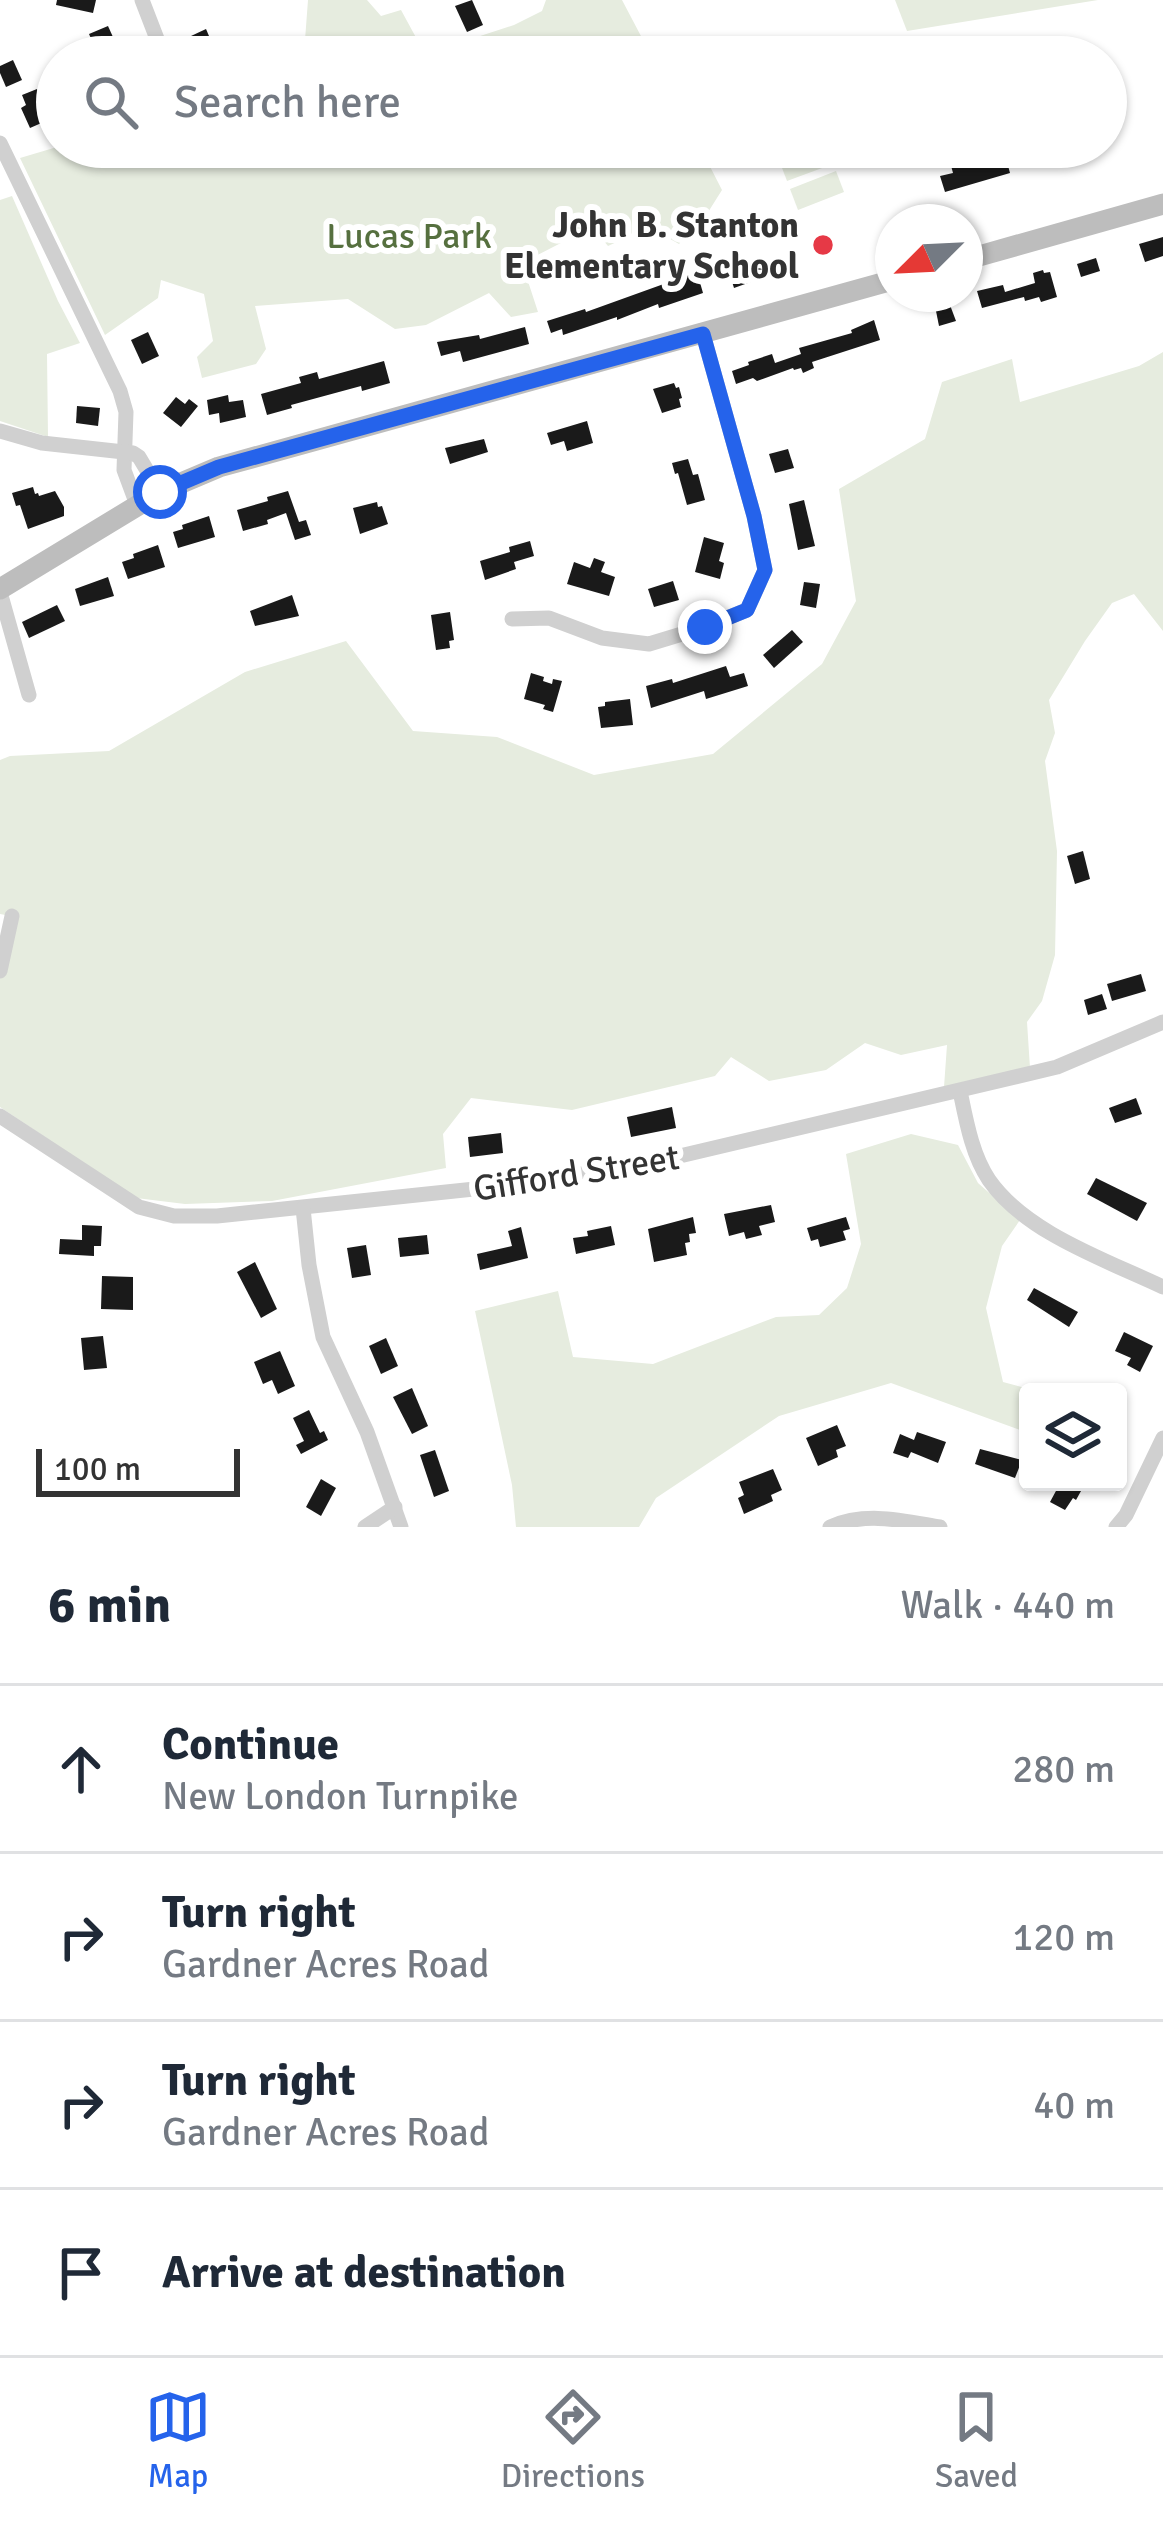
<!DOCTYPE html>
<html lang="en">
<head>
<meta charset="utf-8">
<style>
  :root { --surface:#fff; --page:#f2f2f3; --text:#1f2937; --muted:#747a83; --line:#e0e1e3; --accent:#2563eb }
  body { margin:0; font-family:Signika,sans-serif; background:var(--page); color:var(--text) }
  .controls { position:absolute; right:36px; bottom:36px; display:grid; overflow:hidden; border-radius:12px; box-shadow:0 3px 9px #0004 }
  .controls button { width:108px; height:108px; display:grid; place-items:center; padding:0; border:0; border-bottom:3px solid var(--line); background:var(--surface); color:var(--text); font:60px sans-serif }
  .compass { position:absolute; left:875px; top:204px; width:108px; height:108px; border-radius:50%; background:var(--surface); box-shadow:0 3px 9px #0004; rotate:246deg }
  .scale { position:absolute; left:36px; bottom:30px; width:204px; box-sizing:border-box; padding-left:12px; border:6px solid #333; border-top:0; font-size:33px; line-height:42px; white-space:nowrap; color:#333; -webkit-text-stroke:9px #fff; paint-order:stroke }
  .stop { position:absolute; width:36px; height:36px; margin:-27px; border:9px solid #2563eb; border-radius:50%; background:#fff }
  .stop.end { background:#2563eb; border-color:#fff; box-shadow:0 3px 12px #0008 }
  .list { margin:0; padding:0; list-style:none }
  h2 { display:flex; justify-content:space-between; align-items:center; height:156px; margin:0; padding:0 48px; font-size:51px }
  h2 small { font-size:39px; font-weight:400; color:var(--muted) }
  .list li { display:grid; grid-template-columns:78px 1fr auto; gap:36px; align-items:center; box-sizing:border-box; height:168px; padding:0 48px; border-top:3px solid var(--line) }
  .list b { display:block; font-size:45px; white-space:nowrap }
  .list p { margin:0; font-size:39px; white-space:nowrap; color:var(--muted) }
  .list em { font-size:39px; font-style:normal; color:var(--muted) }
  .icon { flex:none; width:66px; height:66px; fill:none; stroke:currentColor; stroke-width:2; stroke-linecap:round; stroke-linejoin:round }
  .map { position:relative; flex:none; width:1163px; height:1527px; overflow:hidden }
  .search { position:absolute; background:var(--surface); box-shadow:0 3px 9px #0004; left:36px; right:36px; top:36px; height:132px; display:flex; align-items:center; gap:30px; box-sizing:border-box; padding:0 42px; border-radius:66px; color:var(--muted); font-size:45px }
  .sheet { height:828px; background:var(--surface) }
  nav { display:flex; justify-content:space-around; align-items:center; box-sizing:border-box; height:168px; border-top:3px solid var(--line); background:var(--surface); font-size:33px; color:var(--muted) }
  nav a { display:grid; justify-items:center; gap:6px }
  nav .on { color:var(--accent) }
  .map>svg:first-child { display:block }
  .green { fill:#e6ecdf }
  .building { fill:#1a1a1a }
  .lines { fill:none; stroke-linecap:round; stroke-linejoin:round }
  .minor { stroke:#d0d0d0; stroke-width:15 }
  .secondary { stroke:#bdbdbd; stroke-width:21 }
  .route { stroke:#2563eb; stroke-width:15 }
  .poi-dot { fill:#e63946; stroke:#fff; stroke-width:4.5 }
  .labels { text-anchor:middle; stroke-width:12; stroke-linejoin:round; paint-order:stroke }
  .poi-label { font-size:36px; font-weight:bold; fill:#333; stroke:#fff; text-anchor:end }
  .park-label { font-size:36px; fill:#56703f; stroke:#fff }
  .street-label { font-size:36px; fill:#333; stroke:#fff }
</style>
</head>
<body>
<div class="map">
<svg width="1163" height="1527" viewBox="0 0 1163 1527">
  <rect width="100%" height="100%" fill="#fff"/>
  <g class="green">
    <polygon points="308,0 367,0 381,16 401,10 425,54 514,25 542,11 546,0 622,0 652,57 278,57 305,40"/>
    <polygon points="895,0 1098,0 907,31"/>
    <polygon points="57,147 700,147 722,190 705,217 679,244 649,227 608,246 592,227 522,263 538,312 511,317 489,293 426,325 395,329 348,299 255,306 266,349 256,364 202,378 197,357 213,341 204,294 161,280 158,298 105,335 20,158"/>
    <polygon points="815,147 827,147 833,164 787,181 779,160"/>
    <polygon points="836,171 844,192 798,210 790,189"/>
    <polygon points="12,196 58,301 80,343 47,354 48,437 0,421 0,200"/>
    <polygon points="1163,352 1163,631 1134,594 1112,603 1085,641 1049,700 1055,733 1045,761 1057,851 1055,955 1042,1001 1027,1022 1030,1068 944,1087 947,1045 901,1055 865,1043 826,1070 769,1081 731,1057 715,1076 572,1110 471,1098 443,1134 446,1168 272,1201 185,1204 136,1198 0,1107 0,962 11,916 0,914 0,760 10,756 109,751 245,672 346,641 413,731 497,737 594,775 713,754 822,664 856,601 839,489 925,439 942,382 1012,359 1020,402 1139,366"/>
    <polygon points="911,1134 958,1145 978,1183 1020,1220 1002,1246 986,1308 1003,1382 1040,1392 1028,1392 1028,1433 891,1383 779,1416 656,1498 639,1527 516,1527 512,1485 475,1311 558,1291 573,1357 653,1364 776,1317 819,1315 847,1288 861,1244 846,1154"/>
  </g>
  <g class="building">
    <polygon points="57,0 96,0 93,13 56,5"/>
    <polygon points="472,0 483,25 467,32 455,6"/>
    <polygon points="108,26 117,46 98,54 89,34"/>
    <polygon points="206,29 215,50 200,56 191,36"/>
    <polygon points="13,60 22,80 6,87 0,73 0,66"/>
    <polygon points="37,89 49,116 44,118 46,121 30,128 21,108 26,105 22,95"/>
    <polygon points="946,147 1003,147 1010,173 945,192 940,176 953,173"/>
    <polygon points="1163,237 1163,256 1145,262 1139,244"/>
    <polygon points="1096,258 1100,271 1081,277 1077,264"/>
    <polygon points="760,263 765,277 734,288 729,272"/>
    <polygon points="1043,270 1044,273 1050,272 1057,297 1041,302 1039,297 1025,301 1024,297 982,308 977,291 1003,285 1005,292 1035,283 1033,273"/>
    <polygon points="697,272 703,293 659,308 658,304 617,320 617,317 563,335 562,329 551,333 547,321 585,309 586,312"/>
    <polygon points="947,297 956,321 939,326 934,301"/>
    <polygon points="874,320 880,340 812,362 814,368 803,373 801,368 794,370 793,368 757,381 753,378 736,384 732,371 749,365 748,362 772,354 775,363 801,354 799,348 852,333 851,330"/>
    <polygon points="525,327 529,344 463,362 460,351 441,356 437,342 479,335 480,339"/>
    <polygon points="148,332 159,356 142,364 131,340"/>
    <polygon points="384,361 390,383 362,391 361,386 291,405 292,408 267,415 261,394 301,383 299,377 317,372 319,379"/>
    <polygon points="674,383 676,388 679,387 682,398 679,399 681,407 662,413 653,389"/>
    <polygon points="228,395 229,402 243,400 246,417 220,423 219,413 209,415 207,400"/>
    <polygon points="176,397 185,404 189,399 198,406 181,427 163,413"/>
    <polygon points="77,406 100,408 98,426 76,423"/>
    <polygon points="587,421 593,443 567,451 564,441 551,445 547,433"/>
    <polygon points="484,439 488,452 450,464 445,448"/>
    <polygon points="788,449 794,468 775,473 769,454"/>
    <polygon points="688,459 693,475 698,474 705,500 687,505 678,473 675,474 672,463"/>
    <polygon points="33,487 35,494 38,493 39,496 55,491 64,507 64,516 28,529 20,505 16,506 12,493"/>
    <polygon points="288,491 299,522 306,520 311,535 295,540 286,513 267,520 268,524 243,531 237,510 268,501 267,497"/>
    <polygon points="804,500 815,546 798,550 789,504"/>
    <polygon points="377,502 378,507 382,506 388,524 360,534 353,508"/>
    <polygon points="209,516 215,537 178,548 173,532 183,529 182,525"/>
    <polygon points="704,537 724,543 719,561 724,563 720,579 695,572"/>
    <polygon points="530,541 534,556 514,562 516,569 485,580 480,561 510,552 509,547"/>
    <polygon points="158,545 165,567 128,579 122,562 134,558 133,554"/>
    <polygon points="594,558 605,562 601,572 615,577 609,596 567,584 574,562 590,568"/>
    <polygon points="108,577 114,596 80,606 75,589"/>
    <polygon points="673,581 679,600 654,607 648,589"/>
    <polygon points="804,582 820,584 816,608 800,605"/>
    <polygon points="292,595 299,616 255,626 250,611"/>
    <polygon points="57,605 65,621 29,638 22,622"/>
    <polygon points="450,612 454,640 449,641 450,648 436,650 431,615"/>
    <polygon points="792,630 803,642 774,668 763,655"/>
    <polygon points="726,666 730,677 744,673 748,686 706,699 704,691 651,708 646,686 672,679 673,683"/>
    <polygon points="531,673 544,677 543,681 552,684 553,679 562,681 553,712 543,709 545,705 524,699"/>
    <polygon points="630,699 633,725 601,728 598,707 605,706 605,702"/>
    <polygon points="1083,851 1090,879 1075,884 1067,856"/>
    <polygon points="1141,974 1146,991 1112,1001 1107,984"/>
    <polygon points="1102,994 1107,1009 1088,1015 1084,1000"/>
    <polygon points="1136,1098 1142,1114 1115,1123 1109,1108"/>
    <polygon points="672,1107 676,1128 631,1137 627,1117"/>
    <polygon points="501,1133 503,1153 470,1157 468,1137"/>
    <polygon points="1096,1178 1147,1203 1137,1221 1087,1194"/>
    <polygon points="771,1205 775,1222 759,1226 762,1235 746,1239 744,1232 729,1236 724,1214"/>
    <polygon points="693,1217 696,1233 689,1234 690,1242 685,1243 687,1255 654,1262 648,1229"/>
    <polygon points="846,1217 850,1229 843,1231 846,1240 820,1247 818,1239 811,1241 807,1228"/>
    <polygon points="82,1225 102,1226 101,1246 94,1246 94,1256 59,1254 60,1239 82,1240"/>
    <polygon points="611,1226 615,1245 576,1254 573,1238 588,1236 587,1231"/>
    <polygon points="521,1227 528,1258 480,1270 477,1254 512,1246 508,1231"/>
    <polygon points="427,1235 429,1254 400,1257 398,1238"/>
    <polygon points="366,1245 371,1275 352,1278 347,1248"/>
    <polygon points="255,1262 277,1309 261,1318 237,1272"/>
    <polygon points="102,1276 133,1277 133,1310 101,1309"/>
    <polygon points="1034,1288 1078,1312 1069,1327 1027,1300"/>
    <polygon points="1124,1332 1153,1346 1140,1372 1127,1365 1131,1358 1115,1351"/>
    <polygon points="103,1336 107,1368 84,1370 81,1338"/>
    <polygon points="386,1338 398,1366 381,1374 369,1346"/>
    <polygon points="280,1351 295,1386 278,1394 272,1380 263,1384 254,1362"/>
    <polygon points="412,1388 428,1426 412,1434 393,1397"/>
    <polygon points="309,1410 320,1433 324,1431 328,1440 301,1454 296,1445 304,1441 293,1418"/>
    <polygon points="837,1425 846,1446 836,1450 838,1457 818,1466 806,1438"/>
    <polygon points="917,1432 946,1442 938,1463 911,1452 908,1458 893,1453 900,1434 914,1440"/>
    <polygon points="980,1449 1022,1460 1015,1478 975,1464"/>
    <polygon points="435,1450 449,1491 434,1497 420,1455"/>
    <polygon points="773,1469 782,1490 771,1495 773,1501 744,1514 738,1498 744,1495 739,1482"/>
    <polygon points="321,1479 336,1488 321,1516 306,1507"/>
    <polygon points="1046,1482 1086,1482 1076,1500 1073,1498 1065,1510 1050,1502 1057,1489"/>
  </g>
  <g class="lines">
    <g class="minor">
      <polyline points="142,0 164,57"/>
      <polyline points="0,143 120,391 126,412 124,470 137,505"/>
      <polyline points="0,431 42,443 133,453 139,457 160,492"/>
      <polyline points="0,592 29,695"/>
      <polyline points="512,619 549,618 602,638 649,644 705,627 747,610 765,570 754,516 703,334"/>
      <polyline points="0,971 12,916"/>
      <path d="M960,1091c6,29 12,64 29,89 37,53 117,80 174,107"/>
      <polyline points="0,1116 139,1207 174,1216 217,1216 513,1185 650,1163 1057,1067 1163,1022"/>
      <polyline points="303,1208 309,1265 323,1337 367,1432 401,1527"/>
      <polyline points="365,1527 395,1507"/>
      <path d="M830,1527c36,-16 74,-6 110,0"/>
      <polyline points="1116,1527 1126,1515 1163,1438"/>
    </g>
    <g class="secondary">
      <polyline points="965,260 1163,204"/>
      <polyline points="0,589 160,492 219,467 893,280"/>
    </g>
  </g>
  <g class="lines">
    <polyline class="route" points="160,492 219,467 703,334 754,516 765,570 747,610 705,627"/>
  </g>
  <circle class="poi-dot" cx="823" cy="245" r="12"/>
  <g class="labels">
    <g class="poi-label">
      <text x="799" y="237">John B. Stanton<tspan x="799" dy="41">Elementary School</tspan></text>
    </g>
    <g class="park-label">
      <text x="409" y="248">Lucas Park</text>
    </g>
    <g class="street-label">
      <text transform="translate(576 1172) rotate(-9)" y="13">Gifford Street</text>
    </g>
  </g>
</svg>
<div class="controls">
<button><svg class="icon" aria-label="layers" viewBox="0 0 24 24"><path d="M12 4l9 5-9 5-9-5zM3 14l9 5 9-5"/></svg></button>
</div>
<svg class="compass" viewBox="-18 -18 36 36"><path d="M0-13l5 13h-10z" fill="#e53935"/><path d="M0 13l5-13h-10z" fill="#747a83"/></svg>
<div class="scale">100 m</div>
<div class="stop" style="left:160px;top:492px"></div>
<div class="stop end" style="left:705px;top:627px"></div>
<div class="search"><svg class="icon" aria-label="search" viewBox="0 0 24 24"><circle cx="10" cy="10" r="6"/><path d="M15 15l6 6"/></svg>Search here</div>
</div>
<section class="sheet">
<h2>6 min<small>Walk · 440 m</small></h2>
<ul class="list">
<li><svg class="icon" aria-label="ahead" viewBox="0 0 24 24"><path d="M12 20V5M6 11l6-6 6 6"/></svg><div><b>Continue</b><p>New London Turnpike</p></div><em>280 m</em></li>
<li><svg class="icon" aria-label="right" viewBox="0 0 24 24"><path d="M7 20v-9h11M14 6l5 5-5 5"/></svg><div><b>Turn right</b><p>Gardner Acres Road</p></div><em>120 m</em></li>
<li><svg class="icon" aria-label="right" viewBox="0 0 24 24"><path d="M7 20v-9h11M14 6l5 5-5 5"/></svg><div><b>Turn right</b><p>Gardner Acres Road</p></div><em>40 m</em></li>
<li><svg class="icon" aria-label="arrive" viewBox="0 0 24 24"><path d="M6 21V4h12l-3 4 3 4H6"/></svg><div><b>Arrive at destination</b></div></li>
</ul>
</section>
<nav>
<a class="on"><svg class="icon" aria-label="map" viewBox="0 0 24 24"><path d="M3 6l6-2 6 2 6-2v14l-6 2-6-2-6 2zM9 4v14M15 6v14"/></svg>Map</a>
<a><svg class="icon" aria-label="directions" viewBox="0 0 24 24"><path d="M12 3l9 9-9 9-9-9zM9 14v-3h6M13 9l2 2-2 2"/></svg>Directions</a>
<a><svg class="icon" aria-label="saved" viewBox="0 0 24 24"><path d="M7 4h10v16l-5-4-5 4z"/></svg>Saved</a>
</nav>
</body>
</html>
